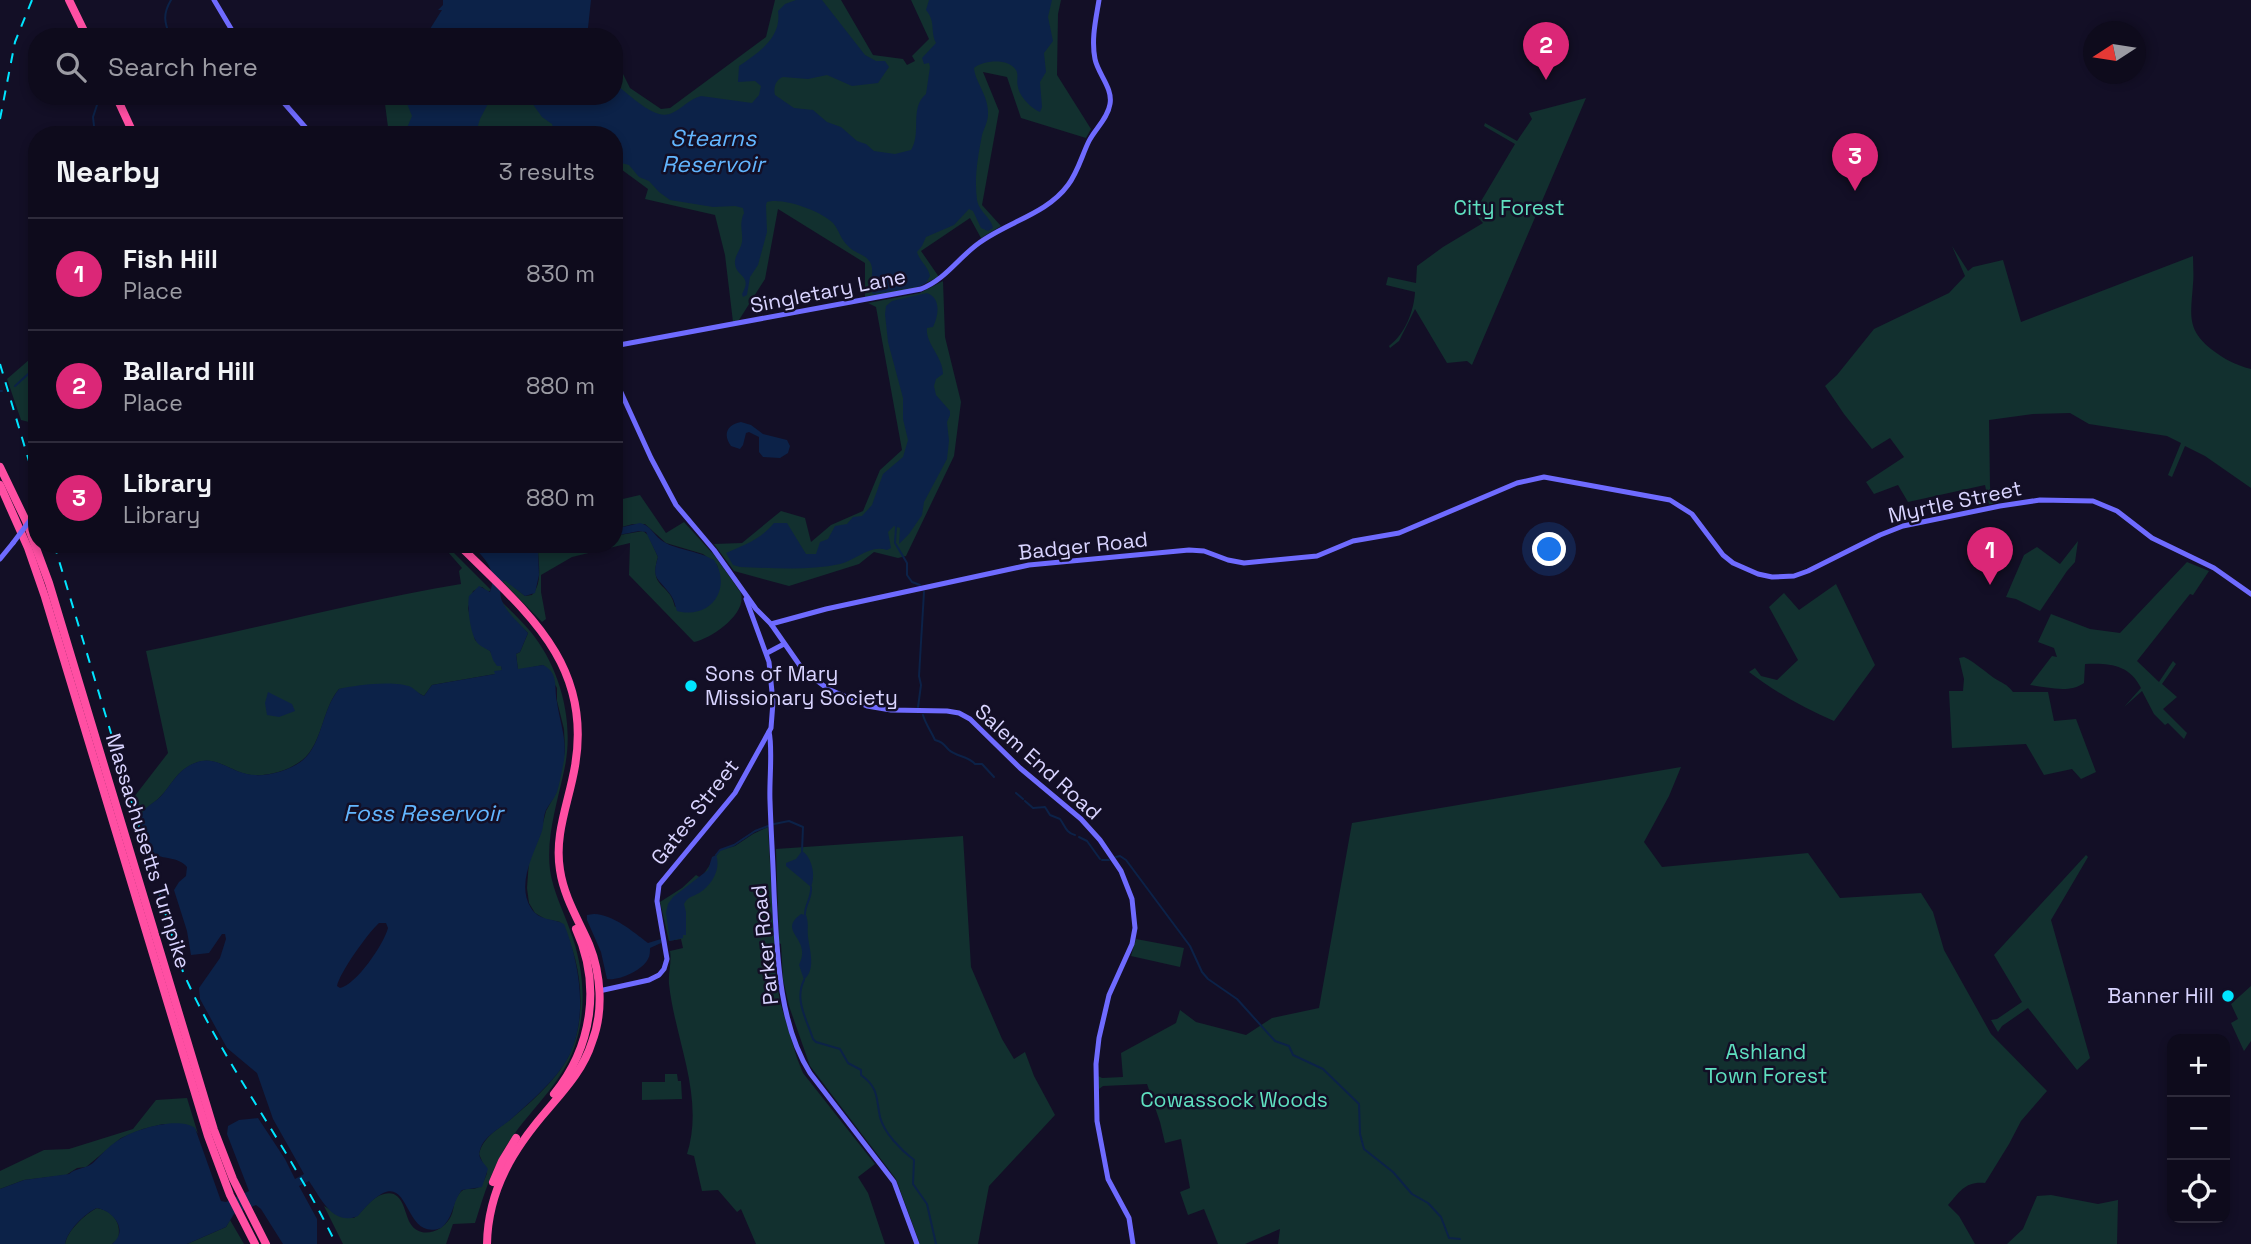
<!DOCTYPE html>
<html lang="en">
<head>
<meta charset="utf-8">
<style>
  :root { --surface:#0e0b1c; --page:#171425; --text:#f1f3f6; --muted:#9b9ba3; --line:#2e2b3b; --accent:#db2777 }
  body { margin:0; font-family:"Space Grotesk",sans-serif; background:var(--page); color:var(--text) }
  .controls { position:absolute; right:21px; bottom:21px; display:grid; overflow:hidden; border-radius:14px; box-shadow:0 4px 10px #0003 }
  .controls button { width:63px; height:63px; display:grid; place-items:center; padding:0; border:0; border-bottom:2px solid var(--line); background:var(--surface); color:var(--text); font:35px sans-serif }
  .compass { position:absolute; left:2083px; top:21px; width:63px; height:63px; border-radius:50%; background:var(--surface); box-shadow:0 4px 10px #0003; rotate:258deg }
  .you { position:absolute; left:1550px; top:550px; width:24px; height:24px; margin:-18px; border:5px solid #fff; border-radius:50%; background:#1a73e8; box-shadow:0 0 0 10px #1a73e833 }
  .badge { display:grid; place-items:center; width:46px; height:46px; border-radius:50%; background:var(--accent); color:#fff; font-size:23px; font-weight:700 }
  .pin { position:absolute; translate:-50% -58px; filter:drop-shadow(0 2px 4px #0008) }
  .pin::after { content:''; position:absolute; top:37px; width:24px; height:21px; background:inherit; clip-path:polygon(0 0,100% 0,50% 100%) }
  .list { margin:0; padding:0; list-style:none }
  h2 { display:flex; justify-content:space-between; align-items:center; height:91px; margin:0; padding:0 28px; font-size:30px }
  h2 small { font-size:23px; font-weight:400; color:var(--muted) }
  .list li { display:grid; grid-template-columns:46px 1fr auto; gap:21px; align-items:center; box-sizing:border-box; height:112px; padding:0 28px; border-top:2px solid var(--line) }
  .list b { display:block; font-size:26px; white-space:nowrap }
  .list p { margin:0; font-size:23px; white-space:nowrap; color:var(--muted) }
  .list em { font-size:23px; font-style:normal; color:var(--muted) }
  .icon { flex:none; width:38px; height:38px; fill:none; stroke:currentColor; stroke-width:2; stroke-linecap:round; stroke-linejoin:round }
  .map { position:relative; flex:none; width:2251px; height:1244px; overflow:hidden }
  .search { position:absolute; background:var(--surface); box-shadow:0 4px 10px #0003; left:28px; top:28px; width:595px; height:77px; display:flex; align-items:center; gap:18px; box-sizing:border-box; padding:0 24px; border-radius:28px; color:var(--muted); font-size:26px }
  .panel { position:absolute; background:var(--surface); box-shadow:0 4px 10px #0003; left:28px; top:126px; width:595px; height:427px; border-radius:28px }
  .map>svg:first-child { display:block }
  .green { fill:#12302f }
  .water { fill:#0c2248; fill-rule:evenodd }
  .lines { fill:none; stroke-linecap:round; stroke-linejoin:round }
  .stream { stroke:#0c2248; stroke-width:2 }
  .secondary { stroke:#6f6bff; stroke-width:5 }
  .highway { stroke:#ff4fa3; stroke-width:8 }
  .rail { stroke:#00e5ff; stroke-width:2; stroke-dasharray:10 9; stroke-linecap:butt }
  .secondary-bridge { stroke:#6f6bff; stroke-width:5 }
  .poi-dot { fill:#00e5ff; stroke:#130f26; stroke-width:2.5 }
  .labels { text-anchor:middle; stroke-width:5; stroke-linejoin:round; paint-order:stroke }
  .park-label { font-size:21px; fill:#5fe0c0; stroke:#130f26 }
  .street-label { font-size:21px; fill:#d9d4ff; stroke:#130f26 }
  .poi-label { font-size:21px; fill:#d9d4ff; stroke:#130f26; text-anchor:start }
  .water-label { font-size:23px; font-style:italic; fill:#62b6ff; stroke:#130f26 }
</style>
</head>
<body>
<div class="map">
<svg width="2251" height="1244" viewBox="0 0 2251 1244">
  <rect width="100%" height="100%" fill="#130f26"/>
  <g class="green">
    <polygon points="775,0 841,0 873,55 903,59 907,65 915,61 912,56 929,39 911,0 1061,0 1058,14 1057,75 1091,129 1086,138 1021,118 1007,77 983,72 999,111 982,205 1001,226 981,238 970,218 921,251 939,277 915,288 865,298 865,263 778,209 765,279 739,320 733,322 725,255 715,215 645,199 648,189 614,164 614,135 389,135 384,96 614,96 614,56 630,88 661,109 670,108 766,37"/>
    <path d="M1586,98l-114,267 -5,-4 -20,2 -32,-54 -16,32 -9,7 -1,-2c16,-12 25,-35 26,-54l-29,-7 2,-8 28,6 1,-17 26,-19 40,-24 -9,-10 41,-69 -31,-18 1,-3 32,18 15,-22 -3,-6z"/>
    <path d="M1952,246l16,25 5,-4 30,-7 18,62 172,-66c0,9 1,19 0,28 -2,30 -7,45 18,65 13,10 24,16 40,20v119l-46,-32 -20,-10 -13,31 -4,-2 13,-32 -14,-7 -78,-12 -19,-11 -37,1 -44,6 1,67 3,17h-4l-4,-19 -77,17 -10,-17 -24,9 -8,-12 38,-25 -14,-19 -18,11 -28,-35 -19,-28 12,-11 37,-46 75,-36 16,-17z"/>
    <polygon points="943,281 945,337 961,402 954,456 906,556 898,558 874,552 859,564 789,586 734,571 714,544 742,543 781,511 805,518 811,542 831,525 863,511 880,470 902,450 876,307 868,303 920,293"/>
    <polygon points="37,353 37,424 21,420 7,379"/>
    <path d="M640,495l26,38 18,-11 31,34 26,37c6,21 -29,45 -47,49l-65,-67 1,-32 -58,14 -31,18v17l5,27 -4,3 -40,-41 4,-1 19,16 7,-1c10,-11 7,-28 6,-43l2,-3 28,-5h46v-8l29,-5 5,4 10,22c-10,32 12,25 17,50l45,-29 -3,-13 -14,-11 -37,-11 -21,-19h-12l-19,5v-28z"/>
    <polygon points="2078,541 2075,562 2067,571 2040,611 2016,599 2006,597 2024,555 2037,547 2060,564"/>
    <path d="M441,544h4l46,46 -3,2 -6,-5 -9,4 -5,17 7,32 15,11 8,15 3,-1 1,5 -7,4 -63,11 -8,11 -19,-10 -15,-2 -51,5c-18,21 -16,59 -41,74 -13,9 -36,15 -52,11 -23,-6 -35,-23 -60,-6 -11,7 -16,19 -25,28 -8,9 -18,11 -20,23l-7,-22 34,-44 -22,-102c105,-21 209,-49 315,-67l-2,-13 3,-3z"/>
    <path d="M2187,562l22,9 -16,24 -3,-1 -53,67 22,21 14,-21 3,3 -14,20 15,13 -14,12 24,24 -3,6 -16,-16 -3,2 -11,-11 -12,-23 -18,16 17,-19c-12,-24 -32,-25 -56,-24l-1,19c-15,11 -37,4 -54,2l22,-29 5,1 -3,-9 -16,-6 13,-28 39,15 30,4z"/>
    <path d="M1836,584l39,81 -41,56c-30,-13 -59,-29 -85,-49l6,-4 6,8 16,4 21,-20 -29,-53 15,-14 15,17z"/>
    <path d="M501,601c10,10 20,19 29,30 31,37 45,93 34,140 -7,33 -18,65 -14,99 3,21 13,40 20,60 13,34 17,74 7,109 -11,41 -44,67 -67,101 -17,25 -26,54 -35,83l-22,1 -7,20h-103l-19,-38 17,10 13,2c10,-7 17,-21 30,-24 19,-5 20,18 26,29 10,17 32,9 40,-5 4,-6 3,-15 7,-21 11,-19 20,5 30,-24l-8,-19c4,-17 19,-25 32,-35 19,-16 42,-36 55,-58 23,-40 17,-100 -6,-139l-15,-3 -10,-6 -6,-10 -2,-15 2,-27 11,-26 6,-24 10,-18 9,-42 -1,-22 -7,-28v-13l-14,-23 -25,5 -2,-16 4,-2 8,-19 -19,-18z"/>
    <path d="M1964,657c12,6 20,14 30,21 8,5 13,6 19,14h35l6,29 22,-2 20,53 -15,7 -9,-10 -28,6 -18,-31 -74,4 -3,-57h14l1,-12 -5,-21z"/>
    <path d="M1681,767l-12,29 -25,46 18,25 146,-14 32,45 81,-5 12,19 11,38 47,84 56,57 -26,30 -12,23 -24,39c-19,-2 -25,8 -37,22l11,11 16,28h-697l2,-15 -35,15h-27l-14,-35 -16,6 -8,-23 10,-4 -9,-49 -16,4 -5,-21 -13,-38 -44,2 -4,3 -1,-13 4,2 21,-1 -2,-24 55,-30 4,-13 16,12 50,13 26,-17 47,-10 33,-185z"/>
    <path d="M768,827l8,150 4,25 17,56 6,15 72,91 -17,13 10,16 17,51h-129l-15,-35 -4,3 -19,-22 -16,1 -8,-35 -7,-2c18,-57 -12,-114 -18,-170 -1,-11 3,-22 1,-33l13,-3 -2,-9 -12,2 -9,-39 22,-14 14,-13 5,3 19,-28 15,-4 18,-12z"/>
    <polygon points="963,836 971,967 1002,1039 1014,1059 1025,1052 1034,1076 1055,1115 989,1186 978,1244 920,1244 896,1179 810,1066 789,1006 783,979 781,944 779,943 779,937 776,851 776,849"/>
    <polygon points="2086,855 2088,857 2051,920 2090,1058 2077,1070 2028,1008 2002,1026 1998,1032 1991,1020 1997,1019 2022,1002 1994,955"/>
    <polygon points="1136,939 1184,948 1180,967 1131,956"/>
    <polygon points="2251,986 2251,1041 2244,1051 2231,1023 2238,1019 2231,1004"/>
    <polygon points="665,1074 677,1074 678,1081 681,1081 682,1099 642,1100 642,1082 665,1082"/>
    <polygon points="187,1098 198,1134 195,1129 180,1124 163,1124 143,1129 121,1138 86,1167 77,1168 66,1175 24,1180 0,1189 0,1171 44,1150 69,1149 133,1129 156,1100"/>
    <polygon points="2051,1195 2098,1204 2118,1200 2117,1244 2007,1244 2023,1229 2037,1196"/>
    <path d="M97,1208c16,3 25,15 21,31l-6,5h-47c2,-13 20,-30 32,-36z"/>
    <polygon points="230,1220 244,1244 187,1244 226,1227"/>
  </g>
  <g class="water">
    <polygon points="443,0 591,0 587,37 425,37 440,13 442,10 438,10 443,5"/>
    <path d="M796,0h26l43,55 11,6h9l4,6 -11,16 -26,3 -25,-11 -19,4 -25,-2c-7,2 -10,11 -8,18l19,13 19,2 14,12 14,5 16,14 9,3 8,7 21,3 16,-4c11,-17 -2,-42 15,-56l4,-27 -1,-4 -5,1 -2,-6 14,-15c-6,-12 0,-21 -10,-33l3,-10h123l-4,17 5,24 -9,12 2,19 -6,10 2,25 -2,5c-8,-3 -21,-16 -22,-25 -2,-6 1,-12 -2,-17 -7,-12 -33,-10 -42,-2 1,14 15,28 14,46 0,8 -4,14 -6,21 -4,22 -8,42 -5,65 2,12 14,17 16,28l-5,3 -7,-3 -8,-17 -4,-2 -15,16 -28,12 -4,9 -5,6c3,10 11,14 13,24l-4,7 -5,3 -48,8c-6,-11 3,-21 -3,-32 -5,-8 -16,-9 -22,-16 -7,-6 -9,-16 -15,-23 -12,-12 -50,-26 -66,-21l-1,3 1,27 -9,33 -8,12 -3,18 -4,2 -1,-3c11,-19 -6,-17 -7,-30 -1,-8 6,-15 7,-22 1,-8 -2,-16 0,-23 2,-10 3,-1 1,-11l-8,-2 -22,1 -43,-7 -11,-8 -10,-11 -10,-4 -10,-12 -15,-4v-26h-59l-3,-11 -10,-7 -15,-21h87v-13c14,10 41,39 58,30 11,-5 17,-14 29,-17l51,7 7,-8 2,-9 -6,-5 -17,1 1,-16c19,-13 43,-28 39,-55l7,-7z"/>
    <polygon points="404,96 492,96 480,119 475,135 404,135 412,116"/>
    <path d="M927,293c14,5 12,22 6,34l-6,1c-2,15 16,29 16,46l-7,5 -2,7 2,9 14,16v4l-3,7 2,19 -2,18 -23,43 -2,13 -13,19 -10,10 1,-16 -6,-2 -6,6 3,16 -4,2c-17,-6 -31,10 -47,14 -32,7 -67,4 -100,3l-7,-2 -7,-12c19,-8 35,-14 48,-30h13l19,31h10l4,-12 8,-3 7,-13 12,-2 6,-7 9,-1 10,-11 11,-31 20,-17 5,-17 -5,-21v-21l-15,-56 -3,-28 1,-8 6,-5z"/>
    <path d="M741,422l10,3 12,9 24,6 3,6 -2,7 -8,5 -17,-1 -4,-5v-15l-10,-5 -3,1 -3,12 -3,4 -9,-3c-9,-12 -3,-22 10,-24z"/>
    <path d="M640,523c11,3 13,11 21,17 11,9 38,11 53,20 19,29 -4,60 -37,51 -2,-6 -3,-12 -7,-17 -12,-17 -19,-14 -12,-37l-12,-25 -7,-1 -25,5v-7z"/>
    <path d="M471,544h97l-30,6 1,25 -4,18 -10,3 -21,-16c-13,21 11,38 24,53l-8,19 -4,2 2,15 25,-4c16,8 11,22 14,37 3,21 10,37 7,58 -2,11 -4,22 -7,32 -3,7 -8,12 -11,18 -3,7 -2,14 -4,21 -8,23 -26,53 -11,77 8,13 22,10 33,16 17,42 26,103 -1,142 -15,21 -34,37 -53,54 -11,9 -26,16 -30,30 -3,8 4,13 8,19l-6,18 -20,3c-10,12 -8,28 -21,38 -44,16 -26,-80 -83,-12 -25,11 -38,-19 -49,-35l-10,5 18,33v25h-34l-22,-35 -5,-4 -22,9 -8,13 -39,17h-75c17,-13 2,-33 -15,-36 -12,5 -30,23 -32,36h-65v-55l24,-9 45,-6c7,-6 16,-5 24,-11 8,-8 15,-16 24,-22 17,-12 61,-25 78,-13l26,73 5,1 23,-11 -22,-57 1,-8 11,-6 19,-2 27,41 10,20 9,-5 -31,-55 -16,-46 -30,-25 -27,-49 -1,-11 21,-30 6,-19 -1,-5h-3l-13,19 -18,2 -4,-24 -13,-41 5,-8 7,-6 1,-9c-9,-11 -24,-7 -35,-14l-11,-31 1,-9c5,-8 14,-11 20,-18 8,-9 14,-21 25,-28 25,-16 37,2 60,7 17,4 43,-3 56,-14 19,-16 19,-51 36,-71 16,-4 56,-9 72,-2 5,3 8,7 13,9l8,-11 63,-11 -1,-3 8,-1 -1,-4h-4l-4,-6 -3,-9c-5,-3 -11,-5 -14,-10 -6,-9 -9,-35 -7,-45l10,-10 11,6c8,-22 -5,-33 -19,-48zM379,923h7l2,5c-4,16 -32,57 -48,60l-3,-2c3,-14 31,-53 42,-63z"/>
    <polygon points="268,692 292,704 295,711 279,717 267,715 265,703"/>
    <path d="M802,851c10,6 14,25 9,36l-25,-21v-3l10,-4z"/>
    <path d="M716,855c5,13 -3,28 -14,36 -8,6 -13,4 -18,13l2,8v23h-3v3l-13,3 -4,-28 2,-9 5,-7 35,-27 4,-13z"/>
    <path d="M594,914c20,1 38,17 54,29l13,-4v4l-11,5c0,3 0,8 -2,11 -6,12 -30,22 -41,20l-6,-27 -14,-32v-5z"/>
    <path d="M801,914l5,1c3,8 1,14 2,22 2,15 8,32 -4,43l-5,-15c14,-27 -23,-33 2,-51z"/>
  </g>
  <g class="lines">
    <g class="stream">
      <path d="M170,37c-5,-14 -8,-22 1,-37"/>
      <polyline points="95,135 93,117 100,96"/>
      <polyline points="15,386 37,366"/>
      <polyline points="0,391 2,391"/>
      <polyline points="896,526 895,543 907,563 907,575 912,582 920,585"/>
      <polyline points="918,707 921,685 919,676 924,592"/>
      <path d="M923,715c3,10 8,16 12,25 8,2 9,5 14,10 8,7 19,6 26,14h7l12,13"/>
      <polyline points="1016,793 1023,799"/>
      <path d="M1025,801l8,7 12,-1 5,8 10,4c5,7 6,14 15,16"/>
      <polyline points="774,824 789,821 803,827 802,851"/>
      <polyline points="1079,837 1087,841 1100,859"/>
      <polyline points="716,855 720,850 734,845 755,831 768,826"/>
      <polyline points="1116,857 1120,856 1126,860 1190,946 1202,972 1208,979 1237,999 1275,1041 1289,1046 1293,1055 1323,1069 1359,1104 1360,1134 1364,1149 1393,1172 1412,1194 1428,1203 1441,1217 1449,1238 1460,1239"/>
      <polyline points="1102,860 1109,860"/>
      <path d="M805,914c0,-10 7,-16 6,-27"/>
      <path d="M804,980c-10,20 3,40 9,59l3,3 24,7 8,14 13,7v5c18,13 15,23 19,42 4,16 21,33 34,43l-1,24 14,20 9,40"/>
    </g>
    <g class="secondary">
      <polyline points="214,0 236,37"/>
      <polyline points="278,96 312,135"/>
      <path d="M614,346l307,-57c25,-10 37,-31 58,-46 28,-21 68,-29 89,-58 10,-13 14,-30 21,-44 6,-12 19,-23 21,-37 3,-16 -12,-30 -15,-45 -4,-20 1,-40 4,-59"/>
      <polyline points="614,377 651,458 676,505 714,550 756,609 771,624 803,670 828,689 867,706 891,710 947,711 959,713 970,719 1020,768 1081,819 1100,840 1121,871 1132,899 1135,928 1132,944 1109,995 1099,1038 1096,1064 1097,1121 1108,1179 1129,1218 1133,1244"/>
      <polyline points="0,559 13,543"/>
      <polyline points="771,624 826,609 1029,565 1189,550 1204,551 1228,560 1244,563 1317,556 1353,541 1399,533 1517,483 1544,477 1670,500 1692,514 1723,555 1733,563 1758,574 1772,577 1794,576 1808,571 1880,535 1903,526 2000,506 2040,500 2093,501 2117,511 2152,538 2214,568 2251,594"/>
      <polyline points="767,653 784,644"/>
      <path d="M769,732c4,15 0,50 1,69 1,30 3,60 4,91 3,59 4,130 36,181l84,109 23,62"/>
      <polyline points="599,991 649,980 659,975 664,969 667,959 657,901 659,885 735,793 771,728 773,702 769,662 746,599"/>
    </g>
    <g class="highway">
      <polyline points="69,0 87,37"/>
      <polyline points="116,96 134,135"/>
      <polyline points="0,467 26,521 49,583 214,1130 233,1179 266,1244"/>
      <polyline points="0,485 28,548 45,597 208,1136 230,1195 255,1244"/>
      <path d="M458,544c66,66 135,118 117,222 -6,36 -21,68 -15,104 4,27 18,49 29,74 12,30 15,67 3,98 -8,26 -26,46 -43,66 -35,40 -61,81 -62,136"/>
      <path d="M554,1094c39,-48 47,-110 22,-165"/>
      <polyline points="493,1182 502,1161 516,1138"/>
    </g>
    <g class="rail">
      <polyline points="0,119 15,42 32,0"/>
      <polyline points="0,364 37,488"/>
      <path d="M54,544l129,428c42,95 108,178 153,272"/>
    </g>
    <polyline class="secondary-bridge" points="13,543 37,511"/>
  </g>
  <g class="poi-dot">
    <circle cx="691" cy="686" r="7"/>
    <circle cx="2228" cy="996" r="7"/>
  </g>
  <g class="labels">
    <g class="park-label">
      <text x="1509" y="215">City Forest</text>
      <text x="1766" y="1059">Ashland<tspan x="1766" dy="24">Town Forest</tspan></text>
      <text x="1234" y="1107">Cowassock Woods</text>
    </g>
    <g class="street-label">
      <text transform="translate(828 291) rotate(-11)" y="7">Singletary Lane</text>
      <text transform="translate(1955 502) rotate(-12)" y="7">Myrtle Street</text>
      <text transform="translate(1083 546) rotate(-6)" y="7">Badger Road</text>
      <text transform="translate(1038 762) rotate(42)" y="7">Salem End Road</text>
      <text transform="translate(695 812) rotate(-52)" y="7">Gates Street</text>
      <text transform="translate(148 851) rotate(73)" y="7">Massachusetts Turnpike</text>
      <text transform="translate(765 945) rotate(-96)" y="7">Parker Road</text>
    </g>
    <g class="poi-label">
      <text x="705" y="681">Sons of Mary<tspan x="705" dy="24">Missionary Society</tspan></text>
      <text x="2214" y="1003" text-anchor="end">Banner Hill</text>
    </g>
    <g class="water-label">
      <text x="713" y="146">Stearns<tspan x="713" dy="26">Reservoir</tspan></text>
      <text x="423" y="821">Foss Reservoir</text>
    </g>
  </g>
</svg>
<div class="controls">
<button>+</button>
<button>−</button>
<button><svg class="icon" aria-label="locate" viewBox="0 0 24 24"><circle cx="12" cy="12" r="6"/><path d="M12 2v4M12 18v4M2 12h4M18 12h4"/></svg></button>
</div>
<svg class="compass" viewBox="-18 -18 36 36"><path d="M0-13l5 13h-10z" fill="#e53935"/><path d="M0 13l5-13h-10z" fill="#9b9ba3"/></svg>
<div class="you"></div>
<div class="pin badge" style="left:1990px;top:585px">1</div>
<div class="pin badge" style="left:1546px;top:80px">2</div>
<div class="pin badge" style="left:1855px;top:191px">3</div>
<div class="search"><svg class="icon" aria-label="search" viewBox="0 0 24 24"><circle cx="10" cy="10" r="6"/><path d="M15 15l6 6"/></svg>Search here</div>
<section class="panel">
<h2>Nearby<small>3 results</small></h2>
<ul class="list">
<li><span class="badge">1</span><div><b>Fish Hill</b><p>Place</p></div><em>830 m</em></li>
<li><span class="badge">2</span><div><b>Ballard Hill</b><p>Place</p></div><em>880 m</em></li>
<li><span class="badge">3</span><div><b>Library</b><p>Library</p></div><em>880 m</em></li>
</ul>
</section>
</div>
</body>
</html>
